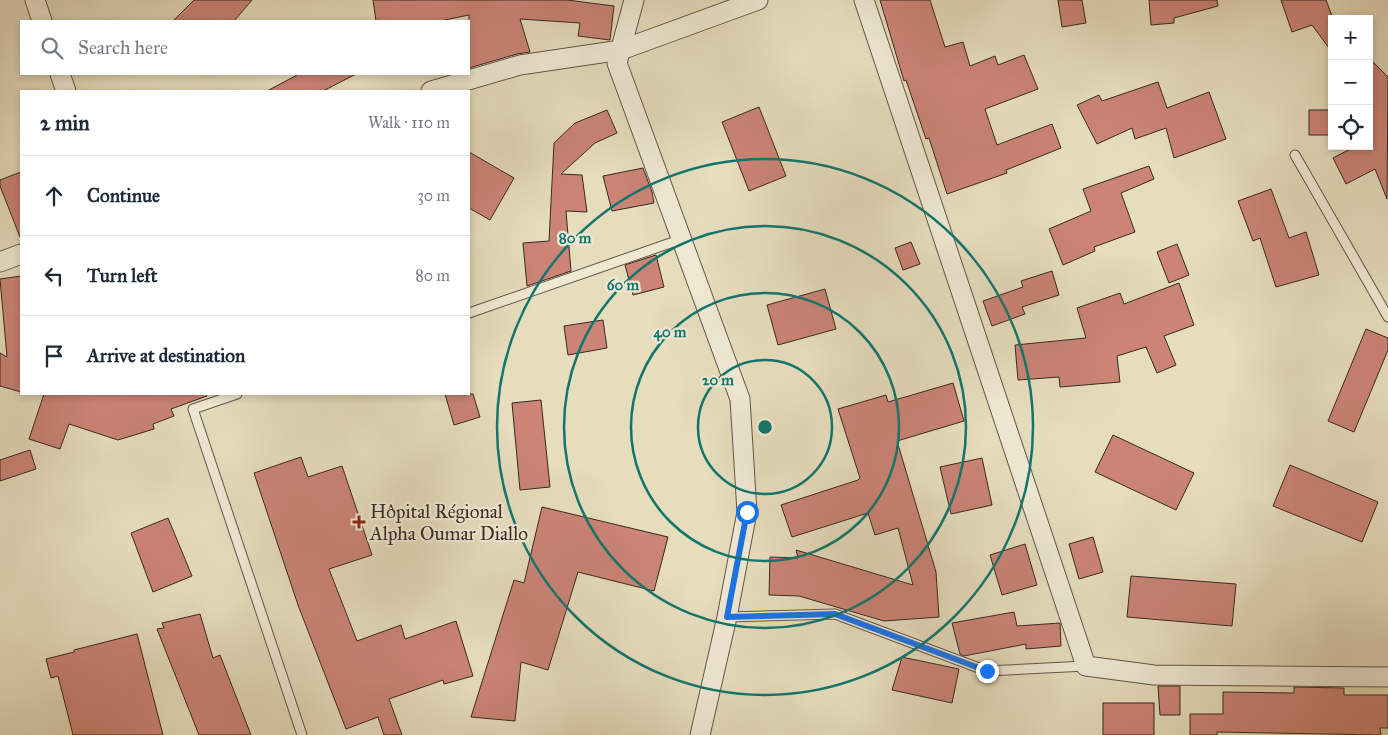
<!DOCTYPE html>
<html lang="en">
<head>
<meta charset="utf-8">
<style>
  :root { --surface:#fff; --page:#f6f6f7; --text:#1f2937; --muted:#747a83; --line:#e0e1e3 }
  body { margin:0; font-family:"IM FELL Great Primer",serif; background:var(--page); color:var(--text) }
  .controls { position:absolute; right:15px; top:15px; display:grid; overflow:hidden; border-radius:0px; box-shadow:0 2px 8px #0003 }
  .controls button { width:45px; height:45px; display:grid; place-items:center; padding:0; border:0; border-bottom:1px solid var(--line); background:var(--surface); color:var(--text); font:25px sans-serif }
  .stop { position:absolute; width:15px; height:15px; margin:-11px; border:4px solid #1a73e8; border-radius:50%; background:#fff }
  .stop.end { background:#1a73e8; border-color:#fff; box-shadow:0 1px 5px #0008 }
  .list { margin:0; padding:0; list-style:none }
  h2 { display:flex; justify-content:space-between; align-items:center; height:65px; margin:0; padding:0 20px; font-size:21px }
  h2 small { font-size:16px; font-weight:400; color:var(--muted) }
  .list li { display:grid; grid-template-columns:32px 1fr auto; gap:15px; align-items:center; box-sizing:border-box; height:80px; padding:0 20px; border-top:1px solid var(--line) }
  .list b { display:block; font-size:19px; white-space:nowrap }
  .list em { font-size:16px; font-style:normal; color:var(--muted) }
  .icon { flex:none; width:28px; height:28px; fill:none; stroke:currentColor; stroke-width:2; stroke-linecap:round; stroke-linejoin:round }
  .map { position:relative; flex:none; width:1388px; height:735px; overflow:hidden }
  .search { position:absolute; background:var(--surface); box-shadow:0 2px 8px #0003; left:20px; top:20px; width:450px; height:55px; display:flex; align-items:center; gap:12px; box-sizing:border-box; padding:0 18px; border-radius:0px; color:var(--muted); font-size:19px }
  .panel { position:absolute; background:var(--surface); box-shadow:0 2px 8px #0003; left:20px; top:90px; width:450px; height:305px; border-radius:0px }
  .map>svg:first-child { display:block }
  .building { fill:#cb8476; stroke:#382822 }
  .lines { fill:none; stroke-linecap:round; stroke-linejoin:round }
  .lane-casing { stroke:#645549; stroke-width:11 }
  .street-casing { stroke:#645549; stroke-width:21 }
  .lane { stroke:#efe9d4; stroke-width:9 }
  .street { stroke:#efe9d4; stroke-width:19 }
  .route { stroke:#1a73e8; stroke-width:6 }
  .ring { fill:none; stroke:#0f766e; stroke-width:2.5 }
  .poi-dot { fill:#8f2418; stroke:#efe9d4; stroke-width:2 }
  .labels { text-anchor:middle; stroke-width:4.5; stroke-linejoin:round; paint-order:stroke }
  .poi-label { font-size:19px; fill:#382822; stroke:#efe9d4; text-anchor:start }
  .centre { fill:#0f766e; stroke:#efe9d4; stroke-width:2.5 }
  .ring-label { font-size:15px; text-anchor:middle; font-weight:bold; fill:#0f766e; stroke:#efe9d4; stroke-width:4.5; stroke-linejoin:round; paint-order:stroke }
</style>
</head>
<body>
<div class="map">
<svg width="1388" height="735" viewBox="0 0 1388 735">
  <rect width="100%" height="100%" fill="#e6ddbd"/>
  <filter id="stains"><feTurbulence type="fractalNoise" baseFrequency=".004" numOctaves="4"/><feColorMatrix values="0 0 0 0 .2 0 0 0 0 .09 0 0 0 0 .02 0 0 0 .5 -.17"/></filter>
  <radialGradient id="worn" r=".72"><stop offset=".6" stop-color="#630" stop-opacity="0"/><stop offset="1" stop-color="#630" stop-opacity=".3"/></radialGradient>
  <g class="building">
    <polygon points="194,0 252,0 234,21 173,21"/>
    <polygon points="373,0 567,0 614,6 610,40 578,36 580,23 520,19 530,52 517,54 469,68 469,15 440,21 376,21"/>
    <polygon points="880,0 930,0 945,47 963,42 970,66 995,56 998,65 1024,55 1038,89 985,109 997,145 1052,124 1061,148 1006,170 1007,173 947,194 929,138 926,139 906,80 904,81"/>
    <polygon points="1058,0 1082,0 1086,23 1062,27"/>
    <polygon points="1149,0 1217,0 1218,6 1174,18 1174,23 1151,25"/>
    <polygon points="1281,0 1326,0 1332,16 1332,52 1312,25 1292,32"/>
    <polygon points="1369,58 1388,77 1387,199 1375,169 1346,184 1333,158 1356,146 1369,146 1369,110 1373,110 1369,104"/>
    <polygon points="299,74 356,74 323,91 267,91"/>
    <polygon points="1158,82 1167,108 1209,92 1226,139 1174,158 1166,128 1135,139 1132,128 1097,144 1077,105 1099,95 1102,101"/>
    <polygon points="759,107 786,176 749,191 722,122"/>
    <polygon points="607,110 617,133 595,143 561,174 582,175 587,212 566,211 571,271 527,286 523,243 549,241 554,143 575,123"/>
    <rect x="1309" y="110" width="23" height="25"/>
    <polygon points="469,152 514,178 490,220 469,208"/>
    <polygon points="1149,166 1154,179 1121,193 1135,232 1094,247 1095,251 1063,265 1049,229 1091,211 1083,189"/>
    <polygon points="643,168 652,192 654,203 612,211 603,176"/>
    <polygon points="21,172 21,237 20,237 0,186 0,180"/>
    <polygon points="1271,189 1289,238 1306,232 1319,275 1276,287 1260,238 1253,241 1238,201"/>
    <polygon points="911,242 920,264 903,270 895,248"/>
    <polygon points="1177,244 1189,275 1169,283 1157,252"/>
    <polygon points="656,255 664,287 633,295 625,265"/>
    <polygon points="1052,271 1059,295 1022,307 1025,314 992,326 983,301 1023,287 1021,281"/>
    <polygon points="21,276 21,392 0,386 0,353 7,357 0,279"/>
    <polygon points="1179,283 1194,325 1164,336 1176,365 1157,373 1146,347 1117,356 1120,382 1060,387 1059,377 1018,380 1015,345 1086,338 1077,308 1120,293 1124,304"/>
    <polygon points="825,289 836,329 778,345 767,305"/>
    <polygon points="603,320 607,348 568,355 564,326"/>
    <polygon points="1366,329 1388,338 1388,350 1354,432 1328,421"/>
    <polygon points="953,383 964,421 897,441 936,572 939,617 884,621 799,596 769,595 770,557 798,558 796,550 913,585 898,528 875,535 868,513 792,537 781,505 858,480 860,478 838,409 886,395 888,402"/>
    <polygon points="44,394 206,394 207,396 171,409 174,416 153,424 154,429 118,440 69,424 60,449 29,439"/>
    <polygon points="445,394 473,394 480,417 454,425"/>
    <polygon points="541,400 550,487 520,490 512,403"/>
    <polygon points="1113,435 1194,473 1176,510 1095,472"/>
    <polygon points="30,450 36,469 0,481 0,460"/>
    <polygon points="301,457 308,477 342,466 372,555 329,569 357,641 401,625 405,639 456,621 473,676 444,684 443,680 389,699 402,735 384,735 378,717 346,729 298,605 254,473"/>
    <polygon points="982,458 992,505 951,514 940,467"/>
    <polygon points="1290,465 1378,502 1362,542 1273,506"/>
    <polygon points="542,507 668,537 654,591 578,572 548,670 521,662 515,721 471,717 514,580 524,583"/>
    <polygon points="168,518 192,576 153,592 131,533"/>
    <polygon points="1093,537 1103,572 1079,579 1069,544"/>
    <polygon points="1025,544 1037,585 1002,595 990,555"/>
    <polygon points="1131,576 1236,584 1232,626 1127,617"/>
    <polygon points="1014,612 1017,626 1060,623 1061,646 1026,649 1026,644 964,656 960,654 952,623"/>
    <polygon points="200,614 213,658 220,655 251,735 199,735 157,629 164,628 162,623"/>
    <polygon points="137,634 163,735 73,735 58,676 51,678 46,659 74,652 74,650"/>
    <polygon points="902,657 959,669 952,703 892,690"/>
    <polygon points="1158,686 1180,686 1180,715 1160,715"/>
    <polygon points="1294,687 1344,688 1344,695 1388,695 1388,728 1380,728 1381,735 1217,732 1217,735 1190,735 1190,714 1223,714 1223,692 1294,693"/>
    <rect x="1103" y="703" width="51" height="32"/>
  </g>
  <g class="lines">
    <g class="lane-casing">
      <g id="lane">
        <polyline points="1295,155 1388,317"/>
        <polyline points="469,313 682,239"/>
        <polyline points="237,394 193,409 302,735"/>
        <polyline points="727,617 835,614 987,671 1086,666"/>
      </g>
    </g>
    <g class="street-casing">
      <g id="street">
        <polyline points="35,0 42,21"/>
        <polyline points="634,0 617,63 740,399 747,512 727,617 700,735"/>
        <polyline points="864,0 1086,666 1154,675 1388,677"/>
        <polyline points="60,74 66,91"/>
        <polyline points="431,91 520,65 621,50 758,0"/>
        <polyline points="0,262 21,254"/>
      </g>
    </g>
    <use href="#lane" class="lane"/>
    <use href="#street" class="street"/>
  </g>
  <g class="lines">
    <polyline class="route" points="747,512 727,617 835,614 987,671"/>
  </g>
  <g class="ring">
    <circle cx="765" cy="427" r="67"/>
    <circle cx="765" cy="427" r="134"/>
    <circle cx="765" cy="427" r="201"/>
    <circle cx="765" cy="427" r="268"/>
  </g>
  <path class="poi-dot" d="M356.5 514.5h5v5h5v5h-5v5h-5v-5h-5v-5h5z"/>
  <g class="labels">
    <g class="poi-label">
      <text x="370" y="518">Hôpital Régional<tspan x="370" dy="22">Alpha Oumar Diallo</tspan></text>
    </g>
  </g>
  <circle cx="765" cy="427" r="8" class="centre"/>
  <g class="ring-label">
    <text x="575" y="243">80 m</text>
    <text x="623" y="290">60 m</text>
    <text x="670" y="337">40 m</text>
    <text x="718" y="385">20 m</text>
  </g>
  <rect width="100%" height="100%" filter="url(#stains)"/>
  <rect width="100%" height="100%" fill="url(#worn)"/>
</svg>
<div class="controls">
<button>+</button>
<button>−</button>
<button><svg class="icon" aria-label="locate" viewBox="0 0 24 24"><circle cx="12" cy="12" r="6"/><path d="M12 2v4M12 18v4M2 12h4M18 12h4"/></svg></button>
</div>
<div class="stop" style="left:747px;top:512px"></div>
<div class="stop end" style="left:987px;top:671px"></div>
<div class="search"><svg class="icon" aria-label="search" viewBox="0 0 24 24"><circle cx="10" cy="10" r="6"/><path d="M15 15l6 6"/></svg>Search here</div>
<section class="panel">
<h2>2 min<small>Walk · 110 m</small></h2>
<ul class="list">
<li><svg class="icon" aria-label="ahead" viewBox="0 0 24 24"><path d="M12 20V5M6 11l6-6 6 6"/></svg><div><b>Continue</b></div><em>30 m</em></li>
<li><svg class="icon" aria-label="left" viewBox="0 0 24 24"><path d="M17 20v-9H6M10 6l-5 5 5 5"/></svg><div><b>Turn left</b></div><em>80 m</em></li>
<li><svg class="icon" aria-label="arrive" viewBox="0 0 24 24"><path d="M6 21V4h12l-3 4 3 4H6"/></svg><div><b>Arrive at destination</b></div></li>
</ul>
</section>
</div>
</body>
</html>
